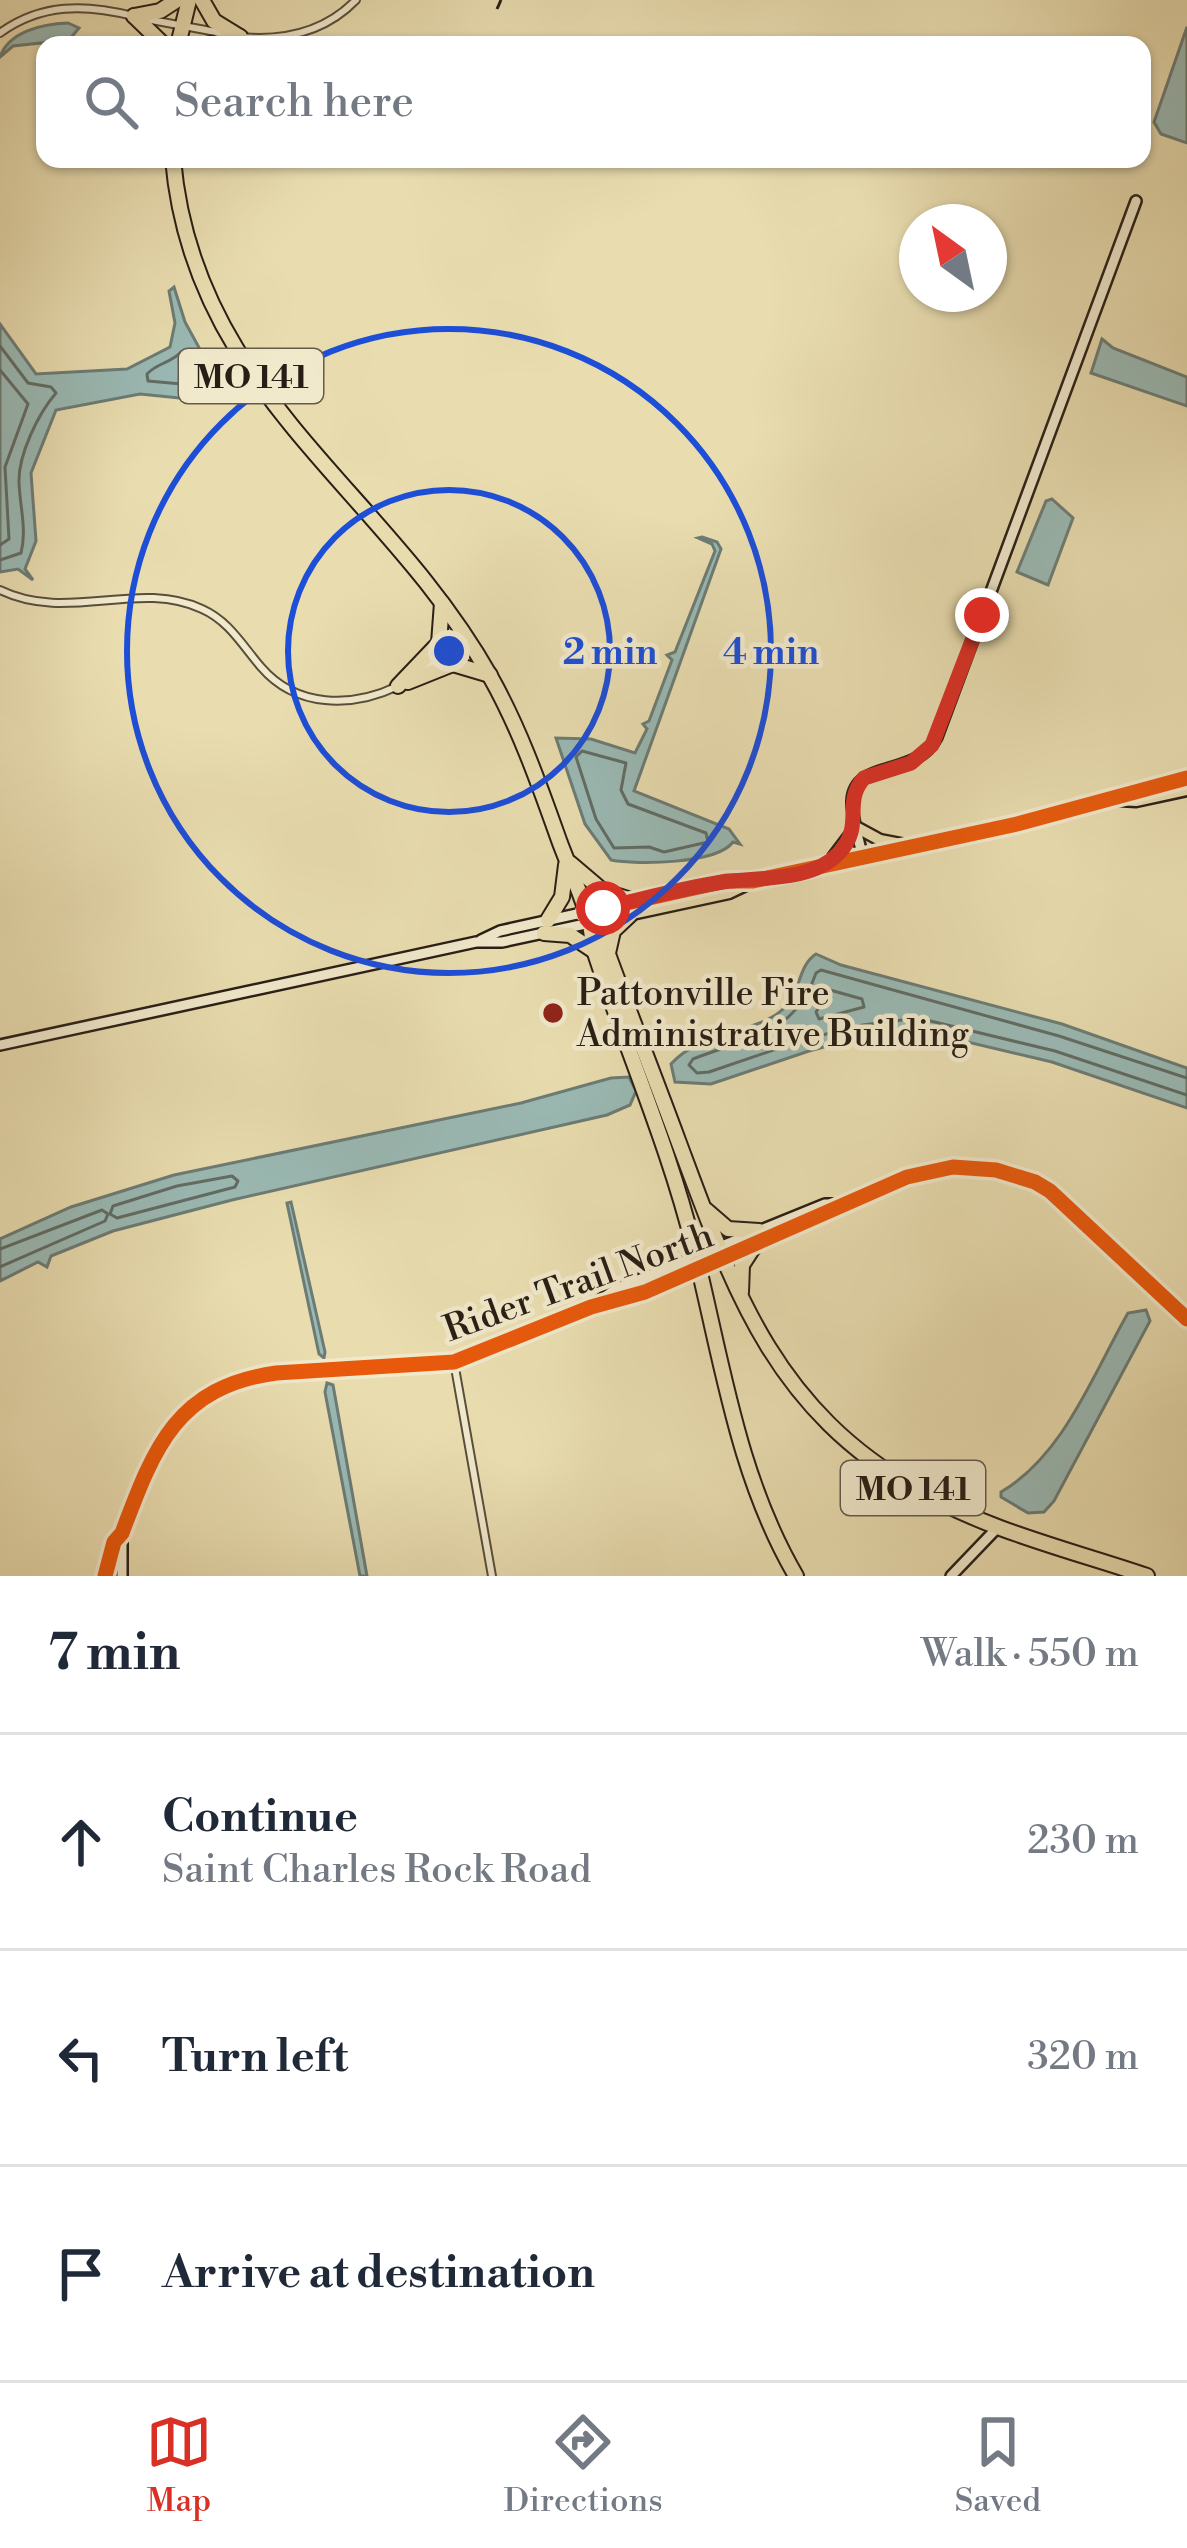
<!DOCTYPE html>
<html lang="en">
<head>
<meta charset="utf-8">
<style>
  :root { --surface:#fff; --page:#f2f2f3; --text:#1f2937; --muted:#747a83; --line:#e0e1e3; --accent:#d93025 }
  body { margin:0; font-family:"Libre Bodoni",serif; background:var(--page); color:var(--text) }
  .compass { position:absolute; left:899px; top:204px; width:108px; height:108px; border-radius:50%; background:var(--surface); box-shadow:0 3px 9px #0004; rotate:327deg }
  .stop { position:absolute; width:36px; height:36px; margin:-27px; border:9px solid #d93025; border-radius:50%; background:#fff }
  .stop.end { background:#d93025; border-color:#fff; box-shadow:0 3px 12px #0008 }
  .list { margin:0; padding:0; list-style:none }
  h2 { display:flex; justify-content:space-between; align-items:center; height:156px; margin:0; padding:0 48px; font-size:51px }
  h2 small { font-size:39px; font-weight:400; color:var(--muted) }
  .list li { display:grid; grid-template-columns:78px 1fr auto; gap:36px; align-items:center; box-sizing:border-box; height:216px; padding:0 48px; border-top:3px solid var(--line) }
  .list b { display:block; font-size:45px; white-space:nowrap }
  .list p { margin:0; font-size:39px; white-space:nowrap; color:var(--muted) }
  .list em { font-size:39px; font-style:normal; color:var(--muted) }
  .icon { flex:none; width:66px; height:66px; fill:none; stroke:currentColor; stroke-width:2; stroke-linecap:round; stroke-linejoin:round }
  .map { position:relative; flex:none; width:1187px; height:1576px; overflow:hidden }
  .search { position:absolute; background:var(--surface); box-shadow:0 3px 9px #0004; left:36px; right:36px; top:36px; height:132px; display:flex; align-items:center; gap:30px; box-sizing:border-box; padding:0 42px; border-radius:24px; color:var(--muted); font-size:45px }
  .sheet { height:804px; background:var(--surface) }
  nav { display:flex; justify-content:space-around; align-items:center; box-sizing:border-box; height:168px; border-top:3px solid var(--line); background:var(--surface); font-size:33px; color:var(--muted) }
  nav a { display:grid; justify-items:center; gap:6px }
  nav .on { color:var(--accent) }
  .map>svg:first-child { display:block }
  .water { fill:#9abab5; stroke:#6c7c75; stroke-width:3 }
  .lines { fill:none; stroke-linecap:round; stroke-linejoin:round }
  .shore { stroke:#616c65; stroke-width:3 }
  .street-casing { stroke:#584e3c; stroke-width:10 }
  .secondary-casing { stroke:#281e15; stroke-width:14 }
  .primary-casing { stroke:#281e15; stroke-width:15 }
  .highway-casing { stroke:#281e15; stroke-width:18 }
  .street { stroke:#f1e9cc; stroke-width:6 }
  .secondary { stroke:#f1e9cc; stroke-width:9 }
  .primary { stroke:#e9ddb0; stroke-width:10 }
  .highway { stroke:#e9ddb0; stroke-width:14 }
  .rail { stroke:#281e15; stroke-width:3; stroke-dasharray:21 21; stroke-linecap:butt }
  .cycleway-casing { stroke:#f1e9cc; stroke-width:22 }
  .cycleway { stroke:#e8590c; stroke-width:15 }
  .route { stroke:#d93025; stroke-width:15 }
  .ring { fill:none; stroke:#1d4ed8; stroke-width:6 }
  .poi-dot { fill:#8f2418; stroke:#f1e9cc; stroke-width:4.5 }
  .labels { text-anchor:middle; stroke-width:9; stroke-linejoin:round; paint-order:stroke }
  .shield { fill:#f1e9cc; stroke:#645b4c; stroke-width:3 }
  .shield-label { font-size:33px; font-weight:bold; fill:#281e15 }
  .poi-label { font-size:36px; fill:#281e15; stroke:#f1e9cc; text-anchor:start }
  .street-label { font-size:36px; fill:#281e15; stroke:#f1e9cc }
  .centre { fill:#1d4ed8; stroke:#f1e9cc; stroke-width:6 }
  .ring-label { font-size:36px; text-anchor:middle; font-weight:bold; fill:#1d4ed8; stroke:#f1e9cc; stroke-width:9; stroke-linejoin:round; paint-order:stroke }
</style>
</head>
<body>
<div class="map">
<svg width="1187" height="1576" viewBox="0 0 1187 1576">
  <rect width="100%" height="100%" fill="#e9ddb0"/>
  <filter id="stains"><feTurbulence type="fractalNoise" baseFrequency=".00167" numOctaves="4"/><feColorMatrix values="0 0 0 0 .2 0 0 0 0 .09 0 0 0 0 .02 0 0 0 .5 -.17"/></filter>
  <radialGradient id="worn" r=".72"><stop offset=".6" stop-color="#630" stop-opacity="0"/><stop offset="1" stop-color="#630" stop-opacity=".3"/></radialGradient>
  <g class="water">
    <path d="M68,23l11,5 -10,12 -56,6 -13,11c9,-26 43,-33 68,-34z"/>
    <polygon points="1187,27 1187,143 1161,134 1154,122"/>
    <polygon points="174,287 185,322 226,397 199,400 140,394 56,410 31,473 36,541 25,569 33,580 18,569 0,572 0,324 36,374 127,369 170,347 175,323 169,291"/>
    <polygon points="1102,339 1113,348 1187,377 1187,406 1091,373"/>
    <polygon points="1052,499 1073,518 1048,585 1017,572 1046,501"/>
    <path d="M702,537l15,5 4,7 -87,242 95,38 11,15 -7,-2c-16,22 -96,23 -122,18l-26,-36 -29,-86 35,1 44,14 12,-24 -4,-5 6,-3 23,-61 -5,-5 8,-3 40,-101 -3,-7 -14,-6z"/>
    <path d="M816,954l25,11 221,59 125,44v40l-135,-46 -135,-32 -52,6 -56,15 -98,33 -36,-2 -4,-18c29,-33 84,-30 111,-54 19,-15 15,-44 34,-56z"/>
    <polygon points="629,1077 636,1091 630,1105 607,1115 232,1200 113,1231 51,1256 47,1267 38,1262 0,1281 0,1239 71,1207 174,1175 521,1103 611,1078"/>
    <polygon points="291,1202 325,1352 324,1358 319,1354 287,1203"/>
    <path d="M1146,1310l4,11 -96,180 -10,11 -16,1 -27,-16v-5c63,-37 92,-118 127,-179z"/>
    <polygon points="327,1383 333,1385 367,1576 360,1576 325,1392"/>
  </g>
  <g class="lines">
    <g class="shore">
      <path d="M0,346l28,37 23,4 5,6c-18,21 -38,62 -37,90 1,24 8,47 2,70l-21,7"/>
      <path d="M181,352h7l18,28 -2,6 -56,-5 -1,-7c10,-11 24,-11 34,-22z"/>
      <polyline points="0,370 28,404 5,467 9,539 0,545"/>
      <polygon points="582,751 626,763 621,790 628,804 706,833 708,842 664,852 649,847 614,848 596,819 576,757"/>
      <polygon points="830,990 862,999 864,1007 819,1019 816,1012"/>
      <path d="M1187,1078l-128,-42 -238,-66 -5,3c-21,62 -67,64 -123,86l-4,6 8,8 12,-1 97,-33 57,-14 55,-7 137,33 132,44"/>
      <polygon points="232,1176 238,1181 235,1187 117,1218 110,1214 113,1206 177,1186"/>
      <polyline points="0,1249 102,1210 108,1214 105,1221 0,1267"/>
    </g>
    <g class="street-casing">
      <g id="street">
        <polyline points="146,19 227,34"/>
        <path d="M0,33c41,-30 86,-29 133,-17"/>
        <path d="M240,37c43,4 85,-5 116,-37"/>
        <path d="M0,590c67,33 138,-11 202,19 27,12 40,36 59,58 35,41 91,41 137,19"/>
        <polyline points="419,672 468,640"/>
        <polyline points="454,1362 492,1576"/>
      </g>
    </g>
    <g class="secondary-casing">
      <g id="secondary">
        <path d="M863,858c-4,-18 -11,-38 -11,-57 2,-43 64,-22 85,-64l199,-536"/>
        <polyline points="481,940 500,931 586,912"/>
        <polyline points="0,1045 476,942 502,942 590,923"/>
        <polyline points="596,1303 616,1289 825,1204 839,1204"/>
        <polyline points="122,1533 122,1576"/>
        <path d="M105,1576l9,-34 8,-9c32,-85 54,-146 154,-160l178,-11 137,-55 54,-15 262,-115 46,-10 43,3 39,12 15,9 137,128"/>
        <polyline points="951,1576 999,1526"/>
      </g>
    </g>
    <g class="primary-casing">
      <g id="primary">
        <polyline points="1119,800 1136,801 1187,790"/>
        <polyline points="828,864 856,827 880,840 906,845"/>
        <polyline points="586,912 726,881 753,881 1017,824 1187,778"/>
        <polyline points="590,923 729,893 750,883"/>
      </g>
    </g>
    <g class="highway-casing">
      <g id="highway">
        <polyline points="202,0 214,21 240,37"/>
        <polyline points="134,16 160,11 177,0"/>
        <polyline points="134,16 164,45"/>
        <polyline points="178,45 189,0"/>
        <polyline points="206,45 240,37"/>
        <path d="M173,159c20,235 213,331 317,517 30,53 50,111 70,167 10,26 21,51 29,77 3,12 3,24 7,36 32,98 73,191 98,292 28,112 43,227 102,328"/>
        <polyline points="408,682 453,664 490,675"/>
        <polyline points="398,686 439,643 442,603"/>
        <polyline points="570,863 603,891 634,901"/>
        <polyline points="548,920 562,897 566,865"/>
        <path d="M592,927l13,19c24,66 50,132 74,197 54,145 94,265 237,346 70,41 154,61 231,87"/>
        <polyline points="544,933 570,935 594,951"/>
        <polyline points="608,953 613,931 630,915"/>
        <polyline points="706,1210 728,1229 759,1231"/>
        <polyline points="741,1292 742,1265 753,1248"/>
      </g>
    </g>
    <use href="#street" class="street"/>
    <use href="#secondary" class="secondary"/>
    <use href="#primary" class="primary"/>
    <use href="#highway" class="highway"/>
    <polyline class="rail" points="497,9 501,0"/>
    <g class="cycleway-casing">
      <g id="cycleway">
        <polyline points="586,912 726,881 753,881 1017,824 1187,778"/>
        <path d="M105,1576l9,-34 8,-9c32,-85 54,-146 154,-160l178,-11 137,-55 54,-15 262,-115 46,-10 43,3 39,12 15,9 137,128"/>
      </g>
    </g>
    <use href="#cycleway" class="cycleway"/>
  </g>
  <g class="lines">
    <path class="route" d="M603,908c40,-9 80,-20 120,-26 36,-5 89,0 116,-29 26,-28 3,-50 25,-75l47,-15 21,-18 50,-130"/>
  </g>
  <g class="ring">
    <circle cx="449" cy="651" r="161"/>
    <circle cx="449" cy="651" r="322"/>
  </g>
  <circle class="poi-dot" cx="553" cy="1013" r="12"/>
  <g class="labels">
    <g class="shield">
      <rect x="179" y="349" width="144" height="54" rx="9"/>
      <rect x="841" y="1461" width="144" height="54" rx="9"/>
    </g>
    <g class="shield-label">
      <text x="251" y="388">MO 141</text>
      <text x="913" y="1500">MO 141</text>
    </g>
    <g class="poi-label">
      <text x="577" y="1005">Pattonville Fire<tspan x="577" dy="41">Administrative Building</tspan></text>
    </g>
    <g class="street-label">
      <text transform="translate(578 1281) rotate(-20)" y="13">Rider Trail North</text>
    </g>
  </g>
  <circle cx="449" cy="651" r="18" class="centre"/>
  <g class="ring-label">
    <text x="610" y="664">2 min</text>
    <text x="771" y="664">4 min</text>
  </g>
  <rect width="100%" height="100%" filter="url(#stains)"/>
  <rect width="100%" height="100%" fill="url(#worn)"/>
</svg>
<svg class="compass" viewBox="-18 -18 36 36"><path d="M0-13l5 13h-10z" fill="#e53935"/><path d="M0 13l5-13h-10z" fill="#747a83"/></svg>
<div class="stop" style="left:603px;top:908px"></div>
<div class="stop end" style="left:982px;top:615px"></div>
<div class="search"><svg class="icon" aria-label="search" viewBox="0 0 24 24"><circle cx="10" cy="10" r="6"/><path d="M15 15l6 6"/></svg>Search here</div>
</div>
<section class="sheet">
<h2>7 min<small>Walk · 550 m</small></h2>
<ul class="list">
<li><svg class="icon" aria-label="ahead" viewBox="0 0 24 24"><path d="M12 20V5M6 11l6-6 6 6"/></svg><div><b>Continue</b><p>Saint Charles Rock Road</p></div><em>230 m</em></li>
<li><svg class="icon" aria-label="left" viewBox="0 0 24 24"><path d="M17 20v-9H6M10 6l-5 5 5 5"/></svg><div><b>Turn left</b></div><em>320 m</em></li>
<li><svg class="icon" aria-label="arrive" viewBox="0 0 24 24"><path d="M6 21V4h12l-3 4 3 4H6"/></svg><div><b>Arrive at destination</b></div></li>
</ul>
</section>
<nav>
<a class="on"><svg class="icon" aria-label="map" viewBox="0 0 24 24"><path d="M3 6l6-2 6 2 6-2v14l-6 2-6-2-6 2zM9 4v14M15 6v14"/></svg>Map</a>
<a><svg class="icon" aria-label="directions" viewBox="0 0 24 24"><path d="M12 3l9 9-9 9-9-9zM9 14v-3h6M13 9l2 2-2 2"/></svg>Directions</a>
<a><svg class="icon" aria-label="saved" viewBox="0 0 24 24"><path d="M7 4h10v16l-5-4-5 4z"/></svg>Saved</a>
</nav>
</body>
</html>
